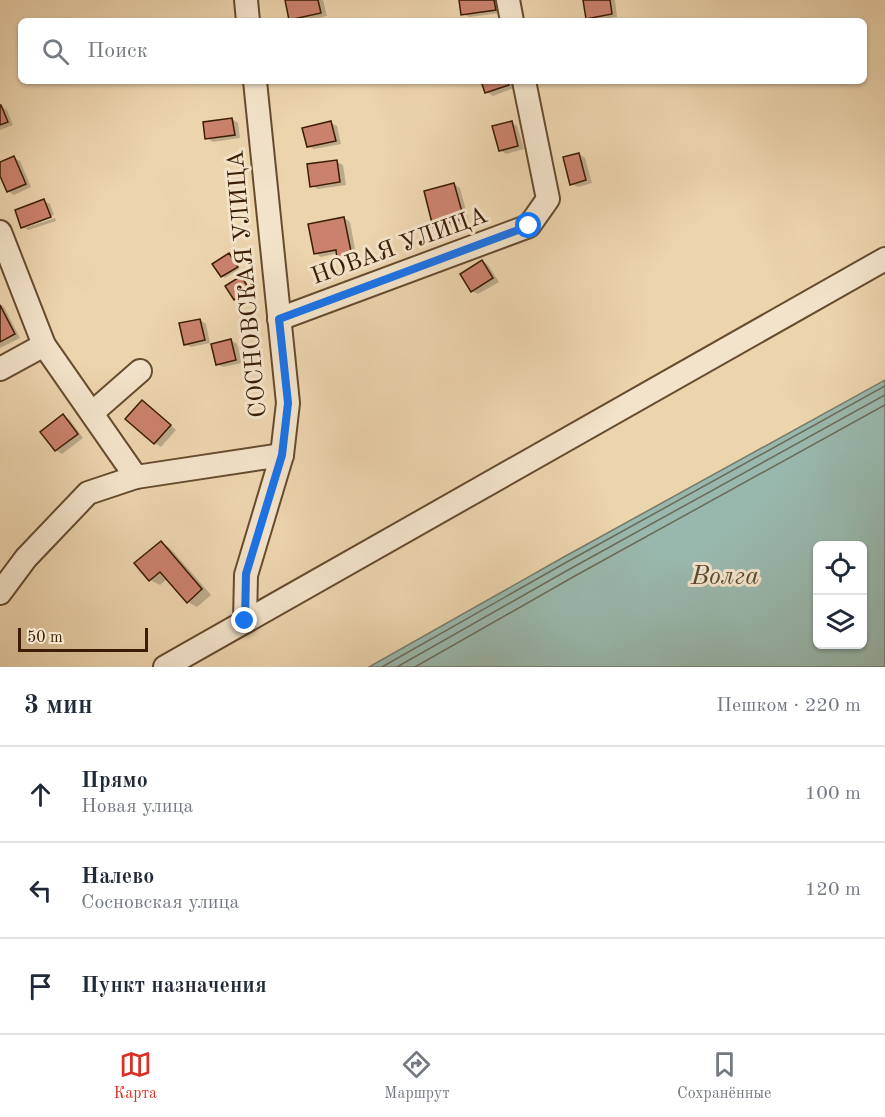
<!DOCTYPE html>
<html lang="ru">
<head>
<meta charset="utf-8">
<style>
  :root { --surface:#fff; --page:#f6f6f7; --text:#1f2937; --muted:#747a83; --line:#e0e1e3; --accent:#d93025 }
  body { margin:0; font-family:"Old Standard TT",serif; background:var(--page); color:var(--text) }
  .controls { position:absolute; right:18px; bottom:18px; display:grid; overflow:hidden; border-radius:9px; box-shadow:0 2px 4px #0004 }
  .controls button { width:54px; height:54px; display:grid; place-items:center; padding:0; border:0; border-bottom:2px solid var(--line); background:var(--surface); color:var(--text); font:30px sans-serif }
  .scale { position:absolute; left:18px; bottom:15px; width:130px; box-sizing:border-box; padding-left:6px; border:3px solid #3a1d03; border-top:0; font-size:16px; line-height:21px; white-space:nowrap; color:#3a1d03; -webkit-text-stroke:4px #f3e3ca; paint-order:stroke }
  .stop { position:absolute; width:18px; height:18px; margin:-14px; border:4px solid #1a73e8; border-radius:50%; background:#fff }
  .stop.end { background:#1a73e8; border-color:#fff; box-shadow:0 2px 6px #0008 }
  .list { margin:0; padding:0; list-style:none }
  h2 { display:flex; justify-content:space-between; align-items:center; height:78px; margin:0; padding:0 24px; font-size:26px }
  h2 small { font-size:20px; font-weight:400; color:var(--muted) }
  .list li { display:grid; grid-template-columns:39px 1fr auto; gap:18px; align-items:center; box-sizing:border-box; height:96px; padding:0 24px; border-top:2px solid var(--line) }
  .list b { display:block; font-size:22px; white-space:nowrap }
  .list p { margin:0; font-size:20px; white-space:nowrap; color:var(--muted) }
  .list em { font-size:20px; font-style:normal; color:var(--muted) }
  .icon { flex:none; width:33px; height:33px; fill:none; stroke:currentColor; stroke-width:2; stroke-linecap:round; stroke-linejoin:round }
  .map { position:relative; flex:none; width:885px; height:667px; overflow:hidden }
  .search { position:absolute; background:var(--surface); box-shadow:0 2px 4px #0004; left:18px; right:18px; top:18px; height:66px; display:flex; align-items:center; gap:15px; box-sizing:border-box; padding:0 21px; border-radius:9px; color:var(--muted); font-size:22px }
  .sheet { height:366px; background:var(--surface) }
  nav { display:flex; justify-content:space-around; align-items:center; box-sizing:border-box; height:84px; border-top:2px solid var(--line); background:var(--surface); font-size:16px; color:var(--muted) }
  nav a { display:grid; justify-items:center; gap:3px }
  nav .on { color:var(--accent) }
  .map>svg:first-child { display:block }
  .water { fill:#99b8ad; stroke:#737a69; stroke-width:1.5; fill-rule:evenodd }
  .shadow { fill:#0003 }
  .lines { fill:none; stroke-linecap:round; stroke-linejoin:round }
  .shore { stroke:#6a6a58; stroke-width:1.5 }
  .building { fill:#cb826c; stroke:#3a1d03; stroke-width:1.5 }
  .minor-casing { stroke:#664b2e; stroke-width:26 }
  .minor { stroke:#f3e3ca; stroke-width:22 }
  .route { stroke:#1a73e8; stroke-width:8 }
  .labels { text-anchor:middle; stroke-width:6; stroke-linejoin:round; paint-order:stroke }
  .street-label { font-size:24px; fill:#3a1d03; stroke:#f3e3ca }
  .water-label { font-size:26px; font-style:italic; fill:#564c36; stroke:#f3e3ca }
</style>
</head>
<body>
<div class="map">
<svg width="885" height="667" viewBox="0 0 885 667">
  <rect width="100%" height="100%" fill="#ecd4ad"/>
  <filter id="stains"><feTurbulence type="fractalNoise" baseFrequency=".00333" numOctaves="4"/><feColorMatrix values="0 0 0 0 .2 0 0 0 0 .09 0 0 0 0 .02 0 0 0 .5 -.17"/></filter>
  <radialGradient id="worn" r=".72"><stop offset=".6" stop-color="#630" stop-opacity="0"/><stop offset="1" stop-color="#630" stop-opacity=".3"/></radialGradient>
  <path class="water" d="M885,380v287h-516l193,-109zM818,546h44v98h-44z"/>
  <g class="shadow">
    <polygon points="286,0 323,0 327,16 304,21 294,21 291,19"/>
    <polygon points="461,0 500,0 501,13 469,17 463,14"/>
    <polygon points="584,0 615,0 617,17 593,21 587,18"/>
    <polygon points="483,81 512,81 514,88 493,96 487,92"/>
    <polygon points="1,106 7,110 13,125 0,130"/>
    <polygon points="232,119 238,123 240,138 213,142 207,138"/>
    <polygon points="331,123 337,126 341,144 314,149 308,146"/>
    <polygon points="511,123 517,126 524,149 506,154 500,150"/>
    <polygon points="579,154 585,158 592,183 578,187 572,184"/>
    <polygon points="14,158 20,161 31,187 14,195 8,191 0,172 0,164"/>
    <polygon points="337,162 343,165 346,185 318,189 312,186"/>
    <polygon points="454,184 460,188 469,222 441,230 435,226"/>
    <polygon points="44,201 50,204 54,215 25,225 25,228 22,227"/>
    <polygon points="55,218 56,221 28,230 25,228"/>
    <polygon points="344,218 350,222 357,259 345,262 339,258 338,253 321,257 315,253"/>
    <polygon points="229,255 231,256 239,269 225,278 222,276 214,264"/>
    <polygon points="482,261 488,265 499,282 478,294 472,291"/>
    <polygon points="241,278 244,279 252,292 237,301 235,299"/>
    <polygon points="0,304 4,307 20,338 0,348"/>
    <polygon points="200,320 206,324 210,343 191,347 185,344"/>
    <polygon points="231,340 237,344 242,363 223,367 217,364"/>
    <polygon points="148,405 176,430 161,447 155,443 127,419"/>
    <polygon points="64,416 70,420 83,438 62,454 56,450"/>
    <polygon points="161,542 170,548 211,595 197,607 188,602 168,578 160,585 150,580"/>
  </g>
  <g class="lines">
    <g class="shore">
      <polyline points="382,667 565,563 885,386"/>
      <polyline points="397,667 568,570 885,395"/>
      <polyline points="415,667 573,577 885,405"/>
    </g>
  </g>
  <g class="building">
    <polygon points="285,0 318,0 321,13 289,20"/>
    <polygon points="459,0 494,0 496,10 461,15"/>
    <polygon points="583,0 610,0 612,14 586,19"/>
    <polygon points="481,81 508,81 509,85 485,93"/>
    <polygon points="0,105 1,105 8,122 0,125"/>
    <polygon points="232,118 235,135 205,139 203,122"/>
    <polygon points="331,121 336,141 307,147 302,128"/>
    <polygon points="512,121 518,146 499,151 492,126"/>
    <polygon points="579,153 586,180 570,185 563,157"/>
    <polygon points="14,156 26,184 7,192 0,176 0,162"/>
    <polygon points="337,160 340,182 310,187 307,164"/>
    <polygon points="454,183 464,219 433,227 424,191"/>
    <polygon points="44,199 51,217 21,228 15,210"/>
    <polygon points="344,217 352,256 337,259 336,250 314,254 308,224"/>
    <polygon points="229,253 238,267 221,277 212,264"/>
    <polygon points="482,260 493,278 471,292 460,274"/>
    <polygon points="241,276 250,290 234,300 225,286"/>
    <polygon points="0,305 15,334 0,342"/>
    <polygon points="200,319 205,340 184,345 179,323"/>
    <polygon points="231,339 236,360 216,365 211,344"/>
    <polygon points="142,400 171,425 154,444 125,419"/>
    <polygon points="63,414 78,434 55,451 40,432"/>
    <polygon points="161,541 202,589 187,603 160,572 149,581 134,563"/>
  </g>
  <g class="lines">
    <g class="minor-casing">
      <g id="minor">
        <polyline points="246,0 248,21"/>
        <polyline points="508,0 512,21"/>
        <polyline points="0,232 44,345 136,477"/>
        <polyline points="279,319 529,226 548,199 524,81"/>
        <polyline points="0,369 44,345"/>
        <polyline points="92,413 140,371"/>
        <polyline points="0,593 26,558 88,493 136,477 282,455"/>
        <polyline points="245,621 246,575 282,455 288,403 255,81"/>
        <polyline points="165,667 885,259"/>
      </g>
    </g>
    <use href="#minor" class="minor"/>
  </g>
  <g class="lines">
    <polyline class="route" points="245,621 246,574 282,455 288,403 279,319 529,226"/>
  </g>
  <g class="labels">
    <g class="street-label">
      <text transform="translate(399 245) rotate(-20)" y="8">НОВАЯ УЛИЦА</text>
      <text transform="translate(246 284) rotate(-95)" y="8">СОСНОВСКАЯ УЛИЦА</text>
    </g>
    <g class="water-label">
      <text x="725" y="584">Волга</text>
    </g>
  </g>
  <rect width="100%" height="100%" filter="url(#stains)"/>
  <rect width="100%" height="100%" fill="url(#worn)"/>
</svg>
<div class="controls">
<button><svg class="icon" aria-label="locate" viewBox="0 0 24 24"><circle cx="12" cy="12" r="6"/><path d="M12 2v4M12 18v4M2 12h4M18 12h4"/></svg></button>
<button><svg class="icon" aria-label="layers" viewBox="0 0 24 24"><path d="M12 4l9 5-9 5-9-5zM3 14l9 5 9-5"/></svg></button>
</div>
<div class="scale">50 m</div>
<div class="stop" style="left:529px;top:226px"></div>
<div class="stop end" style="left:245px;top:621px"></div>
<div class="search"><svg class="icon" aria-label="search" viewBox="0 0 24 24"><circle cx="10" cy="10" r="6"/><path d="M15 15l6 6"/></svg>Поиск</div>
</div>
<section class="sheet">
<h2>3 мин<small>Пешком · 220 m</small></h2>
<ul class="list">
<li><svg class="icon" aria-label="ahead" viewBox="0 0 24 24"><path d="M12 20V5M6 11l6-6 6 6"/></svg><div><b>Прямо</b><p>Новая улица</p></div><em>100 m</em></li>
<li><svg class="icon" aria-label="left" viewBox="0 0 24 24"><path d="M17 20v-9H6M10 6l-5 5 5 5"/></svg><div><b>Налево</b><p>Сосновская улица</p></div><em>120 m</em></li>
<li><svg class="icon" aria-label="arrive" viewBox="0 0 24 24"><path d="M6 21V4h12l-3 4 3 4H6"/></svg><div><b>Пункт назначения</b></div></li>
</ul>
</section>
<nav>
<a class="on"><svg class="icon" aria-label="map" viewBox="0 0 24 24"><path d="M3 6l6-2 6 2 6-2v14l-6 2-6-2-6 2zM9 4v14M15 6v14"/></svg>Карта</a>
<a><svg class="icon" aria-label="directions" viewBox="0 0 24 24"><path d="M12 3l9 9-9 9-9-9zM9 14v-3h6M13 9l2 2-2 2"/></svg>Маршрут</a>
<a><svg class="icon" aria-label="saved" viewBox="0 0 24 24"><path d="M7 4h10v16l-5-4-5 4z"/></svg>Сохранённые</a>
</nav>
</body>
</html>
